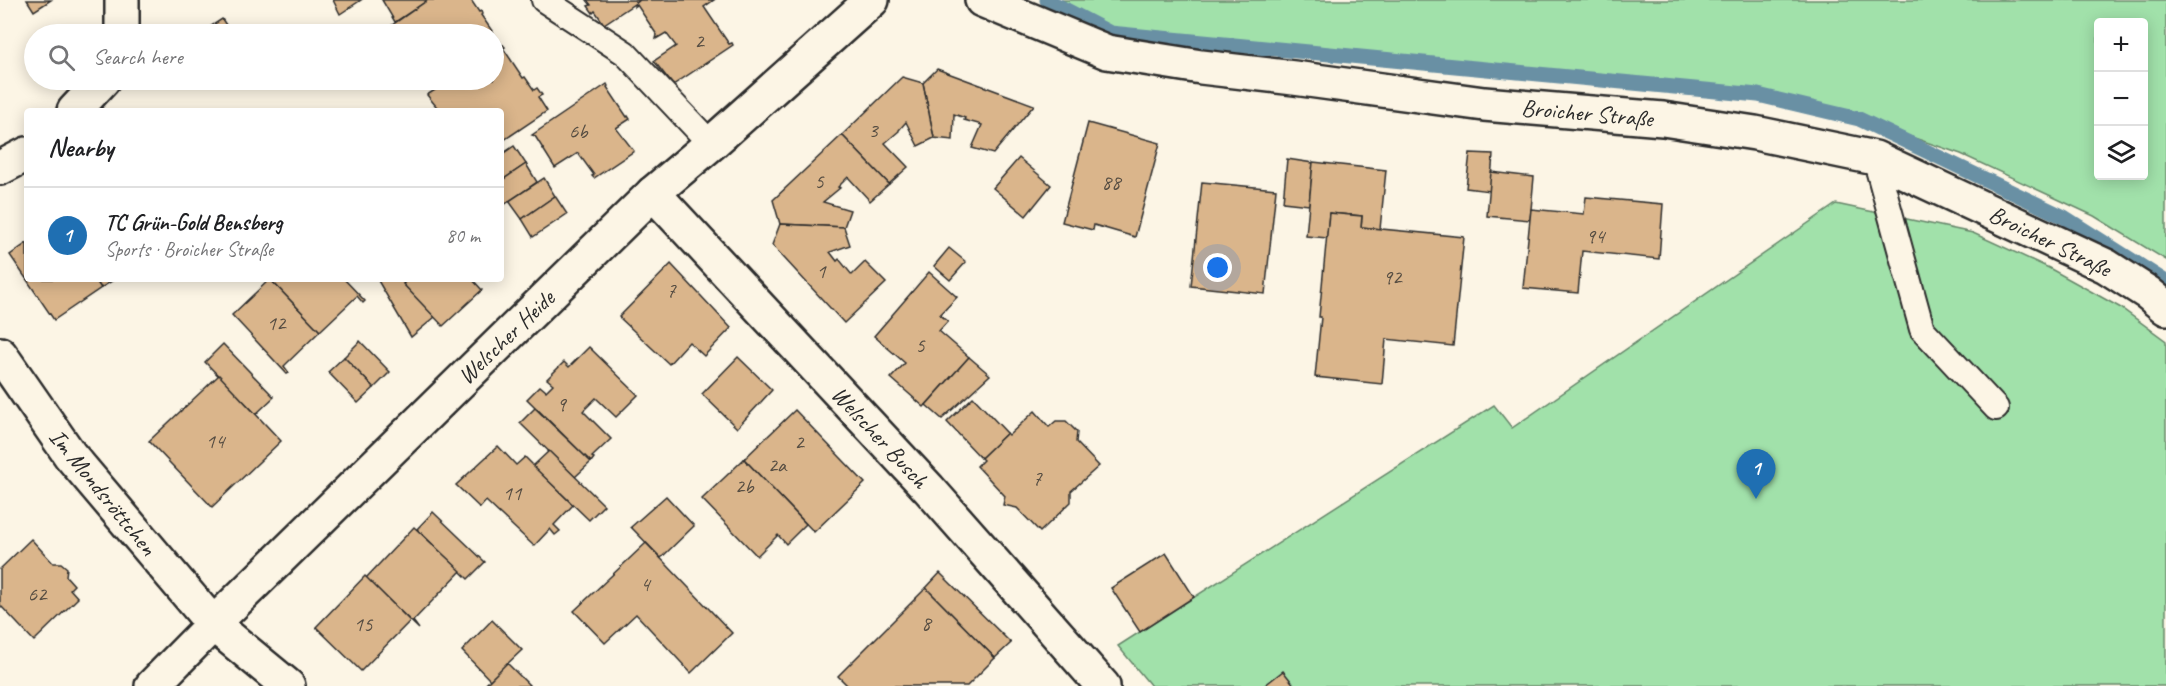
<!DOCTYPE html>
<html lang="en">
<head>
<meta charset="utf-8">
<style>
  :root { --surface:#fff; --page:#f6f6f6; --text:#202124; --muted:#757577; --line:#e0e0e0; --accent:#1f6fb2 }
  body { margin:0; font-family:Caveat,sans-serif; background:var(--page); color:var(--text) }
  .controls { position:absolute; right:18px; top:18px; display:grid; overflow:hidden; border-radius:6px; box-shadow:0 3px 15px #0003 }
  .controls button { width:54px; height:54px; display:grid; place-items:center; padding:0; border:0; border-bottom:2px solid var(--line); background:var(--surface); color:var(--text); font:30px sans-serif }
  .you { position:absolute; left:1218px; top:268px; width:21px; height:21px; margin:-15px; border:4px solid #fff; border-radius:50%; background:#1a73e8; box-shadow:0 0 0 9px #1a73e833 }
  .badge { display:grid; place-items:center; width:39px; height:39px; border-radius:50%; background:var(--accent); color:#fff; font-size:20px; font-weight:700 }
  .pin { position:absolute; translate:-50% -50px; filter:drop-shadow(0 2px 3px #0008) }
  .pin::after { content:''; position:absolute; top:32px; width:21px; height:18px; background:inherit; clip-path:polygon(0 0,100% 0,50% 100%) }
  .list { margin:0; padding:0; list-style:none }
  h2 { display:flex; justify-content:space-between; align-items:center; height:78px; margin:0; padding:0 24px; font-size:26px }
  h2 small { font-size:20px; font-weight:400; color:var(--muted) }
  .list li { display:grid; grid-template-columns:39px 1fr auto; gap:18px; align-items:center; box-sizing:border-box; height:96px; padding:0 24px; border-top:2px solid var(--line) }
  .list b { display:block; font-size:22px; white-space:nowrap }
  .list p { margin:0; font-size:20px; white-space:nowrap; color:var(--muted) }
  .list em { font-size:20px; font-style:normal; color:var(--muted) }
  .icon { flex:none; width:33px; height:33px; fill:none; stroke:currentColor; stroke-width:2; stroke-linecap:round; stroke-linejoin:round }
  .map { position:relative; flex:none; width:2166px; height:686px; overflow:hidden }
  .search { position:absolute; background:var(--surface); box-shadow:0 3px 15px #0003; left:24px; top:24px; width:480px; height:66px; display:flex; align-items:center; gap:15px; box-sizing:border-box; padding:0 21px; border-radius:33px; color:var(--muted); font-size:22px }
  .panel { position:absolute; background:var(--surface); box-shadow:0 3px 15px #0003; left:24px; top:108px; width:480px; height:174px; border-radius:6px }
  .map>svg:first-child { display:block }
  .green { fill:#a1e1aa; stroke:#66866a; stroke-width:1.5; fill-rule:evenodd }
  .lines { fill:none; stroke-linecap:round; stroke-linejoin:round }
  .stream { stroke:#6990a4; stroke-width:15 }
  .building { fill:#dab58b; stroke:#2b2b2b; stroke-width:1.5 }
  .service-casing { stroke:#2b2b2b; stroke-width:28 }
  .minor-casing { stroke:#2b2b2b; stroke-width:38 }
  .service { stroke:#fcf5e5; stroke-width:24 }
  .minor { stroke:#fcf5e5; stroke-width:33 }
  .labels { text-anchor:middle; stroke-width:6; stroke-linejoin:round; paint-order:stroke }
  .number-label { font-size:21px; fill:#574e43 }
  .street-label { font-size:24px; fill:#2b2b2b; stroke:#fcf5e5 }
</style>
</head>
<body>
<div class="map">
<svg width="2166" height="686" viewBox="0 0 2166 686">
  <rect width="100%" height="100%" fill="#fcf5e5"/>
  <filter id="ink" filterUnits="userSpaceOnUse"><feTurbulence type="fractalNoise" baseFrequency=".0167" numOctaves="2"/><feDisplacementMap in="SourceGraphic" scale="12" xChannelSelector="R" yChannelSelector="G"/><feConvolveMatrix kernelMatrix="1 2 1 2 8 2 1 2 1" color-interpolation-filters="sRGB"/></filter>
  <g filter="url(#ink)">
    <g class="green">
      <path d="M1047,0h1119v260l-72,-44 -133,-62 -102,-35 -101,-24 -648,-62zM2098,22h46v154h-46z"/>
      <polygon points="1836,204 1973,233 2049,268 2121,308 2166,341 2166,686 1151,686 1118,646 1494,405 1512,428"/>
    </g>
    <g class="lines">
      <polyline class="stream" points="1047,0 1110,33 1758,95 1859,119 2064,217 2166,282"/>
    </g>
    <g class="building">
      <polygon points="27,0 51,0 34,11"/>
      <polygon points="333,0 361,0 340,14"/>
      <polygon points="382,0 428,0 395,22"/>
      <polygon points="428,0 471,0 479,12 481,11 482,14 481,15 501,44 503,45 494,51 494,34 390,34 385,30"/>
      <polygon points="587,0 640,0 604,24 595,11 593,13 588,6 591,5"/>
      <polygon points="640,0 714,0 704,7 729,44 732,43 733,45 673,85 654,61 676,46 666,33 656,39 657,35 637,5 634,7 634,5"/>
      <polygon points="222,19 232,34 199,34"/>
      <polygon points="503,45 505,47 503,48 523,78 525,77 534,90 537,88 542,95 538,97 547,111 501,142 501,111 440,111 427,95 451,80 494,80 494,51"/>
      <polygon points="937,69 1034,105 993,154 972,148 982,125 964,120 965,118 954,114 953,140 934,138 923,83"/>
      <polygon points="902,77 923,83 934,138 918,146 906,122 899,130 899,131 885,143 908,167 889,184 842,135"/>
      <polygon points="607,84 608,86 607,87 627,117 628,116 630,119 616,128 634,151 594,178 592,176 594,175 578,153 555,168 535,136 532,135"/>
      <polygon points="1088,123 1160,143 1135,237 1094,225 1093,230 1062,222"/>
      <polygon points="842,135 889,184 870,201 848,177 838,187 840,188 823,202 850,210 844,227 780,224 773,200"/>
      <polygon points="514,146 526,164 501,181 501,155"/>
      <polygon points="1470,153 1493,154 1490,191 1466,188"/>
      <polygon points="1019,158 1051,185 1026,216 993,188"/>
      <polygon points="1287,159 1313,163 1309,205 1283,202"/>
      <polygon points="1313,162 1386,170 1380,229 1361,227 1362,216 1329,213 1327,238 1306,236"/>
      <polygon points="526,164 537,182 504,205 501,201 501,181"/>
      <polygon points="1491,172 1534,177 1530,220 1487,216"/>
      <polygon points="544,178 555,196 522,219 509,201"/>
      <polygon points="1202,182 1276,189 1265,294 1191,286"/>
      <polygon points="555,196 567,214 533,237 522,219"/>
      <polygon points="1586,197 1663,204 1659,259 1582,251 1578,293 1523,288 1531,209 1584,214"/>
      <polygon points="1329,213 1362,216 1361,227 1464,237 1453,346 1386,339 1382,384 1315,377 1321,317 1319,317"/>
      <polygon points="780,224 844,227 850,245 830,252 837,261 839,259 852,275 865,262 886,283 844,323 772,245"/>
      <polygon points="27,243 27,279 95,279 101,288 54,320 10,255"/>
      <polygon points="949,248 966,262 950,280 934,266"/>
      <polygon points="671,264 731,328 704,356 689,342 669,364 619,317"/>
      <polygon points="929,272 957,297 940,315 948,321 939,331 969,357 924,407 891,378 905,363 874,336"/>
      <polygon points="95,279 115,279 101,288"/>
      <polygon points="270,279 320,331 284,366 289,373 287,374 232,315"/>
      <polygon points="270,279 344,279 365,301 363,303 357,296 320,331"/>
      <polygon points="377,279 400,279 435,317 411,337"/>
      <polygon points="408,279 472,279 482,290 443,326 403,284"/>
      <polygon points="360,341 390,372 374,388 344,357"/>
      <polygon points="223,344 274,397 256,414 205,362"/>
      <polygon points="589,347 638,395 616,417 596,398 583,411 611,439 592,457 594,458 591,462 527,399 540,386 546,391 553,384 547,379 564,362 569,367"/>
      <polygon points="344,357 374,388 358,403 328,372"/>
      <polygon points="738,357 772,390 737,428 702,394"/>
      <polygon points="969,357 990,375 942,419 926,405"/>
      <polygon points="219,375 281,441 212,507 149,441"/>
      <polygon points="973,397 1007,433 981,458 947,422"/>
      <polygon points="535,408 591,462 575,477 520,423"/>
      <polygon points="795,410 865,483 814,532 744,459"/>
      <polygon points="1035,411 1049,427 1056,421 1066,421 1077,432 1076,442 1099,466 1071,491 1071,502 1040,532 1017,508 1003,505 1005,496 977,466 983,460 981,458 1007,433 1009,435"/>
      <polygon points="498,446 516,465 525,457 573,505 554,525 560,531 555,535 550,529 534,546 486,501 480,508 456,485"/>
      <polygon points="549,451 604,505 589,520 533,466"/>
      <polygon points="744,459 806,524 786,544 778,535 757,556 702,499"/>
      <polygon points="666,496 694,526 661,558 631,527"/>
      <polygon points="433,512 485,562 468,579 417,529"/>
      <polygon points="414,527 461,571 413,621 419,629 366,578"/>
      <polygon points="31,539 53,563 61,563 67,568 66,576 74,585 70,589 78,598 34,641 0,605 0,569"/>
      <polygon points="646,543 732,633 691,673 636,614 605,643 574,611"/>
      <polygon points="1166,553 1194,597 1140,632 1111,588"/>
      <polygon points="940,573 1011,643 995,658 926,588"/>
      <polygon points="365,576 410,621 361,671 316,627"/>
      <polygon points="926,588 995,658 967,686 848,686 838,676"/>
      <polygon points="492,620 522,650 490,680 462,651"/>
      <polygon points="507,663 530,686 484,686"/>
      <polygon points="1283,671 1295,686 1264,686"/>
    </g>
    <g class="lines">
      <g class="service-casing">
        <g id="service">
          <polyline points="544,0 625,53 711,144"/>
          <polyline points="1875,158 1922,329 1996,408"/>
        </g>
      </g>
      <g class="minor-casing">
        <g id="minor">
          <polyline points="122,0 122,34"/>
          <polyline points="982,0 1107,52 1201,67 1294,78 1484,104 1663,119 1755,133 1875,158 2106,266 2148,293 2166,308"/>
          <polyline points="74,111 103,80"/>
          <polyline points="0,168 27,154"/>
          <polyline points="653,193 929,489 1103,686"/>
          <polyline points="0,354 70,455 213,624 288,686"/>
          <polyline points="152,686 213,624 653,193 711,144 872,0"/>
        </g>
      </g>
      <use href="#service" class="service"/>
      <use href="#minor" class="minor"/>
    </g>
  </g>
  <g class="labels">
    <g class="number-label">
      <text x="699" y="48">2</text>
      <text x="873" y="137">3</text>
      <text x="578" y="138">6b</text>
      <text x="819" y="188">5</text>
      <text x="1111" y="189">88</text>
      <text x="1595" y="243">94</text>
      <text x="821" y="278">1</text>
      <text x="1392" y="284">92</text>
      <text x="671" y="297">7</text>
      <text x="276" y="330">12</text>
      <text x="920" y="352">5</text>
      <text x="561" y="411">9</text>
      <text x="215" y="448">14</text>
      <text x="799" y="449">2</text>
      <text x="777" y="472">2a</text>
      <text x="1037" y="485">7</text>
      <text x="744" y="493">2b</text>
      <text x="512" y="500">11</text>
      <text x="645" y="591">4</text>
      <text x="37" y="601">62</text>
      <text x="926" y="630">8</text>
      <text x="363" y="631">15</text>
    </g>
    <g class="street-label">
      <text transform="translate(1587 113) rotate(5)" y="8">Broicher Straße</text>
      <text transform="translate(2050 241) rotate(26)" y="8">Broicher Straße</text>
      <text transform="translate(506 337) rotate(-44)" y="8">Welscher Heide</text>
      <text transform="translate(880 437) rotate(47)" y="8">Welscher Busch</text>
      <text transform="translate(103 492) rotate(51)" y="8">Im Mondsröttchen</text>
    </g>
  </g>
</svg>
<div class="controls">
<button>+</button>
<button>−</button>
<button><svg class="icon" aria-label="layers" viewBox="0 0 24 24"><path d="M12 4l9 5-9 5-9-5zM3 14l9 5 9-5"/></svg></button>
</div>
<div class="you"></div>
<div class="pin badge" style="left:1756px;top:499px">1</div>
<div class="search"><svg class="icon" aria-label="search" viewBox="0 0 24 24"><circle cx="10" cy="10" r="6"/><path d="M15 15l6 6"/></svg>Search here</div>
<section class="panel">
<h2>Nearby<small></small></h2>
<ul class="list">
<li><span class="badge">1</span><div><b>TC Grün-Gold Bensberg</b><p>Sports · Broicher Straße</p></div><em>80 m</em></li>
</ul>
</section>
</div>
</body>
</html>
